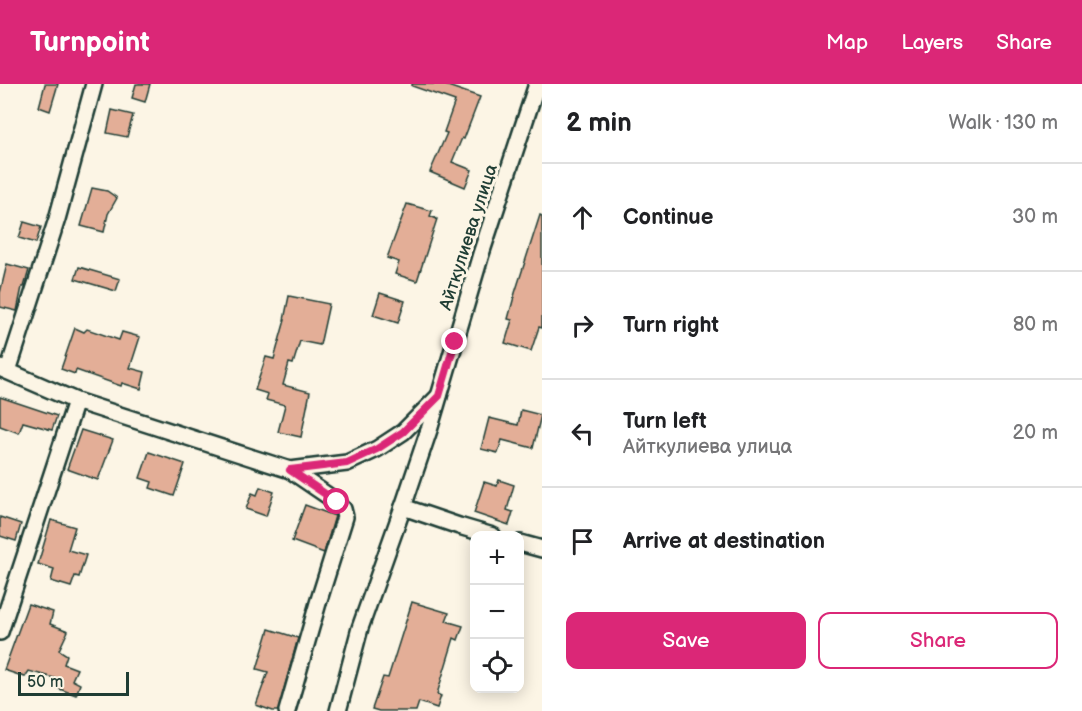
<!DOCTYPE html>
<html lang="en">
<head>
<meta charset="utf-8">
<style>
  :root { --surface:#fff; --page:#f2f2f2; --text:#202124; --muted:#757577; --line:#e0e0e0; --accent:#db2777 }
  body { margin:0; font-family:"Balsamiq Sans",sans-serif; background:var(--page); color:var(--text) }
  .controls { position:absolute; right:18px; bottom:18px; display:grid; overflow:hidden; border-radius:12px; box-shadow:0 3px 15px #0003 }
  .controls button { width:54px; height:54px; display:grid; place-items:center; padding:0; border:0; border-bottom:2px solid var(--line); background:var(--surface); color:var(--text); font:30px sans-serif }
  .scale { position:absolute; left:18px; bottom:15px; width:111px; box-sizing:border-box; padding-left:6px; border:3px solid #1f3d34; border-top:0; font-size:16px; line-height:21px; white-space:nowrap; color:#1f3d34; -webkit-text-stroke:4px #fcf5e5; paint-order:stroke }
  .stop { position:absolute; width:18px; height:18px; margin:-14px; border:4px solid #db2777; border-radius:50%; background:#fff }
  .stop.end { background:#db2777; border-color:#fff; box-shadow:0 2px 6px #0008 }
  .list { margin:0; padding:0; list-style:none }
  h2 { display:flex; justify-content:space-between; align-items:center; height:78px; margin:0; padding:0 24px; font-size:26px }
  h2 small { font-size:20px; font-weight:400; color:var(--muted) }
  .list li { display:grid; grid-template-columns:39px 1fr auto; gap:18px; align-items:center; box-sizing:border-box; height:108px; padding:0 24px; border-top:2px solid var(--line) }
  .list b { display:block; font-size:22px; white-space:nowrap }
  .list p { margin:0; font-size:20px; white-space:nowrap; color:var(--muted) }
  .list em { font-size:20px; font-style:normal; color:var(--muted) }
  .actions { display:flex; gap:12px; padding:18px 24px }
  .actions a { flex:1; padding:14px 0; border:2px solid var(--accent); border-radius:12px; text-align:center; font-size:21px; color:var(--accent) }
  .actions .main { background:var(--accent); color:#fff }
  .icon { flex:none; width:33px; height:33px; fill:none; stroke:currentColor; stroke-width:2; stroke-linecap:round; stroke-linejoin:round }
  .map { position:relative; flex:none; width:542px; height:627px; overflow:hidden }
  header { display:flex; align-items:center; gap:36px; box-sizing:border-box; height:84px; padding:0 30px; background:var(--accent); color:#fff }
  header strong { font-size:28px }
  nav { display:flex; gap:33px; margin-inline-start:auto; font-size:21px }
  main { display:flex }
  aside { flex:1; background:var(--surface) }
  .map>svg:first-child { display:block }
  .building { fill:#e3ae97; stroke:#1f3d34; stroke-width:1.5 }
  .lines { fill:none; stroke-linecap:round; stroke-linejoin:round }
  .minor-casing { stroke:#1f3d34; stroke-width:20 }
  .minor { stroke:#fcf5e5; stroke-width:15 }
  .route { stroke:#db2777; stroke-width:8 }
  .labels { text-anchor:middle; stroke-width:6; stroke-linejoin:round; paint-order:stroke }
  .street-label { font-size:18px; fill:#1f3d34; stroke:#fcf5e5 }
</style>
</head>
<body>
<header>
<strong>Turnpoint</strong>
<nav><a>Map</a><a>Layers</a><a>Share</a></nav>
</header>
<main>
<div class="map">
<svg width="542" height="627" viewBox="0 0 542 627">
  <rect width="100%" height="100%" fill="#fcf5e5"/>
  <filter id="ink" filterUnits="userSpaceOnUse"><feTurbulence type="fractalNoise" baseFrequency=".0167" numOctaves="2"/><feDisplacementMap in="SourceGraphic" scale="12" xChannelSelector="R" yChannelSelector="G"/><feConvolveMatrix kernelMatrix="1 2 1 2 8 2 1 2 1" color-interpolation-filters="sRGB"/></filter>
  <g filter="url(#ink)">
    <g class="building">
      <polygon points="45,0 58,0 50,27 39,23"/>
      <polygon points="136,0 150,0 145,18 132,14"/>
      <polygon points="412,0 442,0 480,13 464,55 462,54 452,78 472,86 465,103 430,88 447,49 444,48 455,17 412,2"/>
      <polygon points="112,26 133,31 127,53 107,49"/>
      <polygon points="92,104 107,107 117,114 108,130 104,148 81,142"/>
      <polygon points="407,120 432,127 430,132 437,135 417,197 395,190 399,178 387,174"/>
      <polygon points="540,131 542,132 542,244 539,243 531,267 505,259 512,236 508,235 515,209"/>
      <polygon points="24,138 41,143 36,159 19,154"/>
      <polygon points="7,180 29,186 24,203 22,203 17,227 0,223 0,209"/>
      <polygon points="79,183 120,195 116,207 75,195"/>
      <polygon points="380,209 405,217 398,239 373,231"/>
      <polygon points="289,212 329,220 320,261 300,257 293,280 289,279 283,301 310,308 301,353 278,348 285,321 266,316 268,310 255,306 266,273 274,275 285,236 284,236"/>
      <polygon points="75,244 84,248 87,245 119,256 122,248 140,253 130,284 145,288 141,305 122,299 121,302 76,286 75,290 61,285"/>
      <polygon points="0,313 57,332 52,346 23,338 19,349 0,342"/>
      <polygon points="521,326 541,331 533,364 502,356 498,369 481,365 489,334 518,341"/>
      <polygon points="81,346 113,356 98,396 67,385"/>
      <polygon points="149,368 185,380 174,412 150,404 152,398 140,394"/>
      <polygon points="499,396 514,401 507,426 513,428 509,441 474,429 484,398 497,402"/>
      <polygon points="260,403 274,408 266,432 246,425 252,409 257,411"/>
      <polygon points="305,421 335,432 324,469 292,457"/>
      <polygon points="0,433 21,440 16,457 0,452"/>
      <polygon points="51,436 75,443 68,466 86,471 79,493 75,492 71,503 51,497 54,485 38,480"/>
      <polygon points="412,518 449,529 446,537 463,542 458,556 454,554 437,610 441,612 437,624 419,618 416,627 379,627 372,625 383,593 388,594"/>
      <polygon points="28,520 53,528 50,540 68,547 59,566 67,571 64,580 77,585 72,596 80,600 76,611 57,604 61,596 29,587 25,593 4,586"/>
      <polygon points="269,545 298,554 278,627 273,627 256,621 268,588 257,585"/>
    </g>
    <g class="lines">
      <g class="minor-casing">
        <g id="minor">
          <polyline points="0,284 76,317 290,386 347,379 377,365 403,348 439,312"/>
          <polyline points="8,287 57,135 94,0"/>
          <polyline points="403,423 459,442 493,452"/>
          <polyline points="520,459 542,465"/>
          <polyline points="0,548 76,317"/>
          <polyline points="287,627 318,519 345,433 343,425 337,418 290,386"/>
          <polyline points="338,627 360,544 403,423 430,343 481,170 537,0"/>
        </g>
      </g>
      <use href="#minor" class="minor"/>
    </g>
  </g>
  <g class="lines" filter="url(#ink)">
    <polyline class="route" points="337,418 290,386 347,379 377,365 403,348 439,312 455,258"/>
  </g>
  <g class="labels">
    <g class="street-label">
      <text transform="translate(468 153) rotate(-72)" y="6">Айткулиева улица</text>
    </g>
  </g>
</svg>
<div class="controls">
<button>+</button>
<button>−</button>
<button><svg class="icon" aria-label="locate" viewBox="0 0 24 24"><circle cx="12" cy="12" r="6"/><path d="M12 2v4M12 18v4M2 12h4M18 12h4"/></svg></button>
</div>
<div class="scale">50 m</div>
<div class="stop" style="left:337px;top:418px"></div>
<div class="stop end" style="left:455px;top:258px"></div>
</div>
<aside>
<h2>2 min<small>Walk · 130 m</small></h2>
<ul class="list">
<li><svg class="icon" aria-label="ahead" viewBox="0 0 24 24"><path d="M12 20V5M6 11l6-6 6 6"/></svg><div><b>Continue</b></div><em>30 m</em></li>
<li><svg class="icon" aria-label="right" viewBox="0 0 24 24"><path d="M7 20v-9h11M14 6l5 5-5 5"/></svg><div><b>Turn right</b></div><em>80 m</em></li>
<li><svg class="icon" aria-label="left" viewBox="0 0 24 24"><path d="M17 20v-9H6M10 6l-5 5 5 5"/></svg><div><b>Turn left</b><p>Айткулиева улица</p></div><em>20 m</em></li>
<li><svg class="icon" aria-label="arrive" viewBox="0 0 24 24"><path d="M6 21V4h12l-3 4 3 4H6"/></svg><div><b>Arrive at destination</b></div></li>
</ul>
<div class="actions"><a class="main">Save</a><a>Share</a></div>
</aside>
</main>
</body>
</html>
